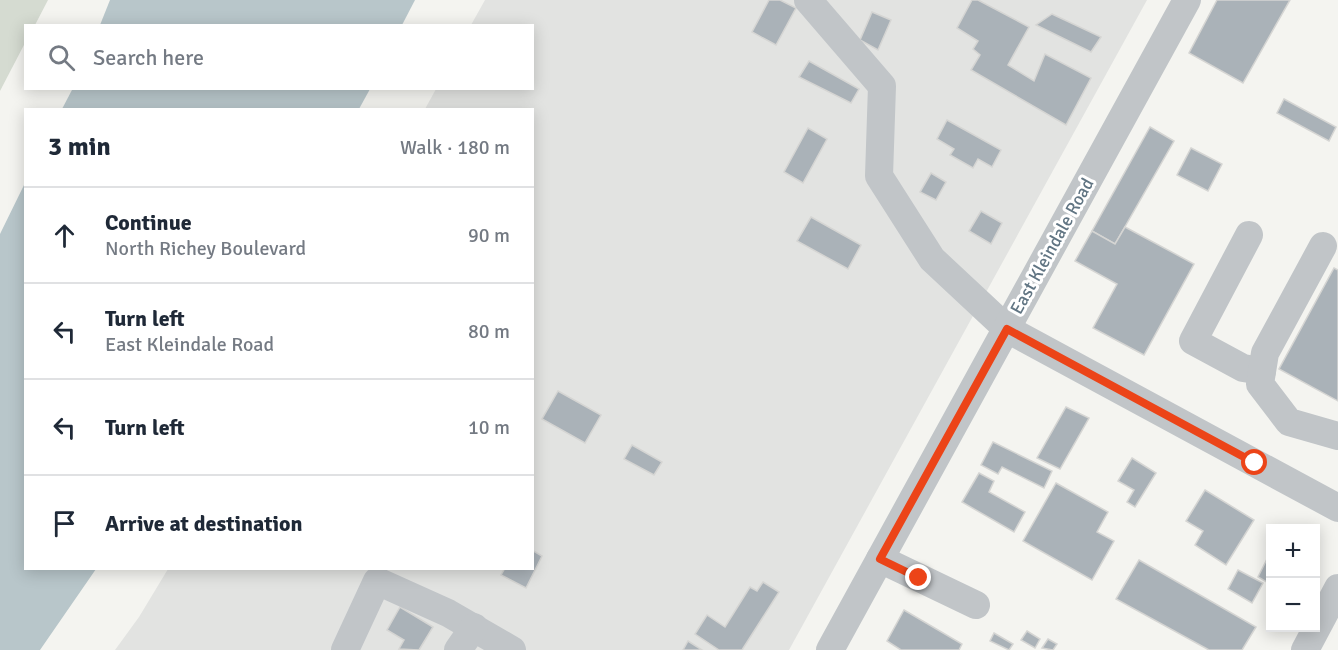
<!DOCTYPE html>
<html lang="en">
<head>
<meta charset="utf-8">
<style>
  :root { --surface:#fff; --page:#f2f2f3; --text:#1f2937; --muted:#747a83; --line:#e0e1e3 }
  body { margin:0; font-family:Signika,sans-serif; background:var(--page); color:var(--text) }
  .controls { position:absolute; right:18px; bottom:18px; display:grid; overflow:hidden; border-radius:0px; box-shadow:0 3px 15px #0003 }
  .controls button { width:54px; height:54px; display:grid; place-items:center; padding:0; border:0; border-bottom:2px solid var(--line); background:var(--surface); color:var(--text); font:30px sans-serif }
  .stop { position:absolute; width:18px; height:18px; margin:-14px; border:4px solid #ec4418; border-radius:50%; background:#fff }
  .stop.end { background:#ec4418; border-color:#fff; box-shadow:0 2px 6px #0008 }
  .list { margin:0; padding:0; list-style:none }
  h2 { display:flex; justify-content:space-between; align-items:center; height:78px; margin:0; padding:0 24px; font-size:26px }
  h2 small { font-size:20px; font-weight:400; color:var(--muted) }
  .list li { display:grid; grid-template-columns:39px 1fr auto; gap:18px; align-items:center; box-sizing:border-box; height:96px; padding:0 24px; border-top:2px solid var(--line) }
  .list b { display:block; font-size:22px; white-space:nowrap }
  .list p { margin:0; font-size:20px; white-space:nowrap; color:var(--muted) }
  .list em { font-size:20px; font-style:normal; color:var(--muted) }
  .icon { flex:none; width:33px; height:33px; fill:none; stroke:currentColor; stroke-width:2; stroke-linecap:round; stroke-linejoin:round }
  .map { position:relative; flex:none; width:1338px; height:650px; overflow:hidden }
  .search { position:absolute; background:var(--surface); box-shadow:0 3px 15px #0003; left:24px; top:24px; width:510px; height:66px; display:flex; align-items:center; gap:15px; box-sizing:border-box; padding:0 21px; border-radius:0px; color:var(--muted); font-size:22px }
  .panel { position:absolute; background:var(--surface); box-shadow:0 3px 15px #0003; left:24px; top:108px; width:510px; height:462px; border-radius:0px }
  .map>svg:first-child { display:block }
  .built { fill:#e2e3e1 }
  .green { fill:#d5dbd1 }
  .water { fill:#b8c6ca }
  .building { fill:#aab2b8; stroke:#d5d5d3; stroke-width:1.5 }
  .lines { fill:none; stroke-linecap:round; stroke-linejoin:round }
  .minor { stroke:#c1c5c8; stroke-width:28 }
  .route { stroke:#ec4418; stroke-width:8 }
  .labels { text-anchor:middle; stroke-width:6; stroke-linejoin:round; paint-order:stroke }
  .street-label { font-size:18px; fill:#617583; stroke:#fff }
</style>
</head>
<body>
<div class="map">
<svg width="1338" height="650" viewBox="0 0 1338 650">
  <rect width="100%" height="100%" fill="#f4f4f0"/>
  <polygon class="built" points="485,0 1147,0 789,650 115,650 139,617 168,569 532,568 532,110 425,109 436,89 532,88 532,26 471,25"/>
  <polygon class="green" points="0,0 48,0 35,25 26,26 25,43 0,91"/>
  <g class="water">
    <polygon points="110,0 415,0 402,25 100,25"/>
    <polygon points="73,88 370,88 370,89 359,109 62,109"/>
    <polygon points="25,183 26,568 96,569 40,650 0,650 0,234"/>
  </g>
  <g class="building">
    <polygon points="769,0 780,0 796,8 776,45 752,32"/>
    <polygon points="972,0 978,0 1029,27 1008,65 1034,81 1045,54 1091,78 1066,125 971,70 980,55 973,49 978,41 957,28"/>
    <polygon points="1217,0 1290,0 1243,83 1189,53"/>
    <polygon points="872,12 891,20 878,50 860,40"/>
    <polygon points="1052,14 1101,37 1091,52 1036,25"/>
    <polygon points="809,61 859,89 851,103 799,77"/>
    <polygon points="1284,99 1336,127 1329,141 1277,113"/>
    <polygon points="947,120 1001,150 992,167 978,159 973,168 950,155 954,149 937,139"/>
    <polygon points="1150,127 1174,141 1115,244 1092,231"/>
    <polygon points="808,128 827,139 803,183 784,172"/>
    <polygon points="1191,148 1222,164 1208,191 1177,175"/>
    <polygon points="931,173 946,182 936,200 920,192"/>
    <polygon points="981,211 1002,223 991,244 969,231"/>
    <polygon points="811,217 861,245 848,269 797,241"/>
    <polygon points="1125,227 1194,264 1144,355 1093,328 1117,284 1075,261 1092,231 1115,244"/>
    <polygon points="1334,268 1338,270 1338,401 1279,369"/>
    <polygon points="558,391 601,415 585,443 542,419"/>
    <polygon points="1066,407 1089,418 1060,469 1037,458"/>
    <polygon points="993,442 1052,471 1044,488 1002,467 998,474 981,465"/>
    <polygon points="632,445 662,462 654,475 624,459"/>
    <polygon points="1132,458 1156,473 1135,507 1127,502 1134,490 1118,481"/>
    <polygon points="979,473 994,481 989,492 1025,512 1014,532 962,502"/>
    <polygon points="1056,483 1108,512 1097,532 1114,541 1092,580 1023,541"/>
    <polygon points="1205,490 1254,520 1226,565 1195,545 1203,531 1186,521"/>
    <polygon points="532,550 542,556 526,588 501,575 505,568 532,568"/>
    <polygon points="1270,553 1270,584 1258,577"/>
    <polygon points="1139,560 1256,627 1242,650 1209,650 1116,599"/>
    <polygon points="1238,570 1263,583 1252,603 1228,589"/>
    <polygon points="763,582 779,592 742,650 719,650 695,634 707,615 725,627 750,587 757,591"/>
    <polygon points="400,607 433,627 419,650 399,649 404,640 387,630"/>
    <polygon points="904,610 962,644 959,650 901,650 887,641"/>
    <polygon points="1027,631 1040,639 1035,648 1021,640"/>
    <polygon points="994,633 1013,644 1009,650 990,641"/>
    <polygon points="1048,639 1057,644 1053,650 1042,648"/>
    <polygon points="688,641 702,650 683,650"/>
  </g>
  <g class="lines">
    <g class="minor">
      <polyline points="808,0 882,86 879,176 932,259 1007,329 1338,508"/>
      <polyline points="1249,235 1193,341 1243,368 1262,371"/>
      <polyline points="1323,246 1265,353 1260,384 1289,422 1338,436"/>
      <polyline points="880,559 976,605"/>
      <polyline points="345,650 377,581 448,613 512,650"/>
      <polyline points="458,650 474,627"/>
      <polyline points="830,650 1187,0"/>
      <polyline points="1305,650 1338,588"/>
    </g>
  </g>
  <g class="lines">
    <polyline class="route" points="919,578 880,559 1007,329 1255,463"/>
  </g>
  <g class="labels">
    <g class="street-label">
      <text transform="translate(1052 246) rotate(-61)" y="6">East Kleindale Road</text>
    </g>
  </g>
</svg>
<div class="controls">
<button>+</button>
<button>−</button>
</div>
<div class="stop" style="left:1255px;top:463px"></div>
<div class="stop end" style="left:919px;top:578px"></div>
<div class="search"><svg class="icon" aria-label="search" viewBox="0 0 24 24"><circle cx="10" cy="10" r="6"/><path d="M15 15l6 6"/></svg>Search here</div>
<section class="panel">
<h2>3 min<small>Walk · 180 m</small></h2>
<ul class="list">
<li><svg class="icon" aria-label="ahead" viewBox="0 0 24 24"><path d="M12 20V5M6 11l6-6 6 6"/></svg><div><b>Continue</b><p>North Richey Boulevard</p></div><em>90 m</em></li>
<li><svg class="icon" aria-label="left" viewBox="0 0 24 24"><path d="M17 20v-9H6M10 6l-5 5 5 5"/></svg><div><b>Turn left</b><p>East Kleindale Road</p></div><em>80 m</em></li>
<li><svg class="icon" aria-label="left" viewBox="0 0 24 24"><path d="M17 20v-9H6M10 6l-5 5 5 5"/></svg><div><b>Turn left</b></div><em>10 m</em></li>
<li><svg class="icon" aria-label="arrive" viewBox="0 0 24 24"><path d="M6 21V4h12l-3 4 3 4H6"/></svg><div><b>Arrive at destination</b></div></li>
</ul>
</section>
</div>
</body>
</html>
